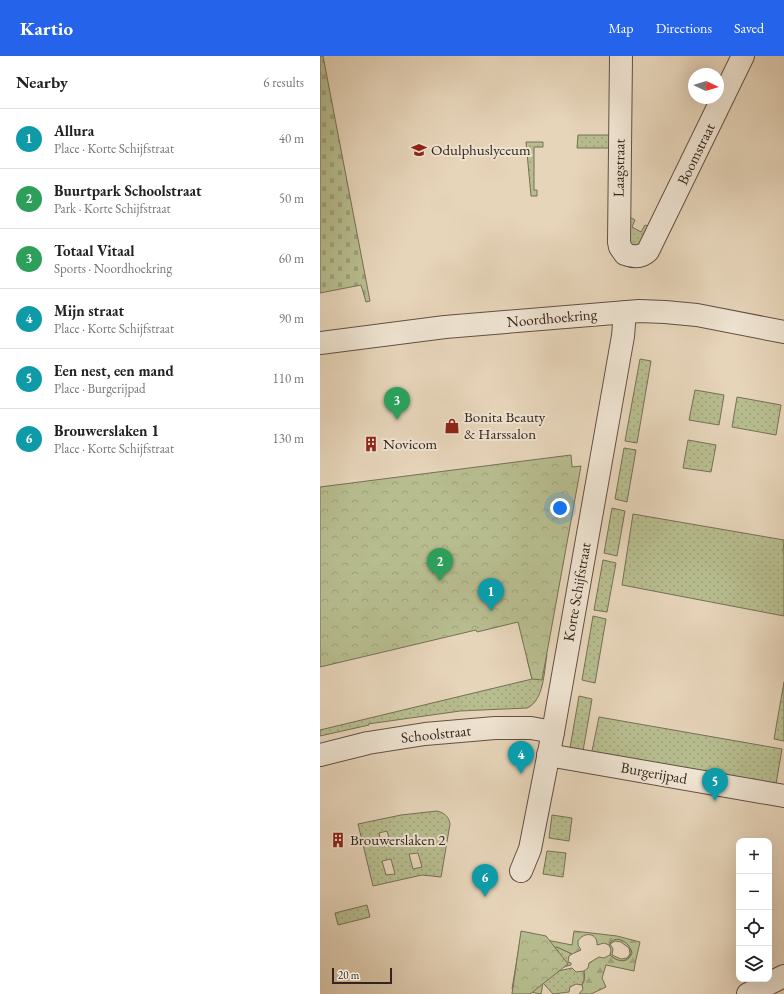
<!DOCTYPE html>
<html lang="en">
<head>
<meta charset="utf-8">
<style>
  :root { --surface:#fff; --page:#f6f6f6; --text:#222; --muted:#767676; --line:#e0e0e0; --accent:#2563eb }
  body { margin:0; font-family:"EB Garamond",serif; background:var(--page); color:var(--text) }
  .controls { position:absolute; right:12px; bottom:12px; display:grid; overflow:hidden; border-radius:8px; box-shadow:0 4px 16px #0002 }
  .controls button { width:36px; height:36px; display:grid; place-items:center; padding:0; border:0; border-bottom:1px solid var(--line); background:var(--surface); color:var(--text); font:20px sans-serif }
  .compass { position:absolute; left:368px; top:12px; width:36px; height:36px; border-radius:50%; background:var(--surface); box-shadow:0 4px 16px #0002; rotate:94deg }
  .scale { position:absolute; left:12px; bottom:10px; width:60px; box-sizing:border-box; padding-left:4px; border:2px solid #35231d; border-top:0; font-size:11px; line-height:14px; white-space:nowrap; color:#35231d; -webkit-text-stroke:3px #efe4d2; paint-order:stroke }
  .you { position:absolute; left:240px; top:452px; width:14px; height:14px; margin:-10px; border:3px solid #fff; border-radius:50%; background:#1a73e8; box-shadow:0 0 0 6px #1a73e833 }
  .badge { display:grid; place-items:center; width:26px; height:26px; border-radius:50%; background:var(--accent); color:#fff; font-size:13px; font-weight:700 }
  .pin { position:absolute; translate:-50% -33px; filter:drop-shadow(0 1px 2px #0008) }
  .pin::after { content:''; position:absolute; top:21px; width:14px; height:12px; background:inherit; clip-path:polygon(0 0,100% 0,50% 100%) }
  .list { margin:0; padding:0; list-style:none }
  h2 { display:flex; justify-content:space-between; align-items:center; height:52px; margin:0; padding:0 16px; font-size:17px }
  h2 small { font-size:13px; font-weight:400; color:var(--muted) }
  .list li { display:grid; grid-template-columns:26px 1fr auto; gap:12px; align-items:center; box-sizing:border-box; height:60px; padding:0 16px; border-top:1px solid var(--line) }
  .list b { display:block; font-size:15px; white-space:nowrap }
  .list p { margin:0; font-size:13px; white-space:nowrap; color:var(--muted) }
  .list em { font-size:13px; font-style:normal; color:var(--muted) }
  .icon { flex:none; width:22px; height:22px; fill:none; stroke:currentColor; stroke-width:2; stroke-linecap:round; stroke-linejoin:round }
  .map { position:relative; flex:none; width:464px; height:938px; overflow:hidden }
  header { display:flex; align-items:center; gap:24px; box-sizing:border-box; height:56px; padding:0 20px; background:var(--accent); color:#fff }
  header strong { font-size:19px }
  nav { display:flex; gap:22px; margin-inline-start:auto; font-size:14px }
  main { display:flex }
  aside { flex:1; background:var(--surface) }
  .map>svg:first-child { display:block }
  .grass { fill:url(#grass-dots); stroke:#767056; fill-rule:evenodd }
  .forest { fill:url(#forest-firs); stroke:#767056 }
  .cemetery { fill:url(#cemetery-stones); stroke:#767056 }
  .park { fill:url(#park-crowns); stroke:#767056 }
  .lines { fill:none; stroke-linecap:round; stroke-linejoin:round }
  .minor-casing { stroke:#625044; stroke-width:24 }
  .tertiary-casing { stroke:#625044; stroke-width:24 }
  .minor { stroke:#efe4d2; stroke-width:22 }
  .tertiary { stroke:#efe4d2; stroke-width:22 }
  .labels { text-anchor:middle; stroke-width:4; stroke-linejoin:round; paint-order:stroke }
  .poi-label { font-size:15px; fill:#35231d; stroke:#efe4d2; text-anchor:start }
  .street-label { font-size:15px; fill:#35231d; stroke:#efe4d2 }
</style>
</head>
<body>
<header>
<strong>Kartio</strong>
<nav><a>Map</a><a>Directions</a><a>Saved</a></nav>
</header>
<main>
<aside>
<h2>Nearby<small>6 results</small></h2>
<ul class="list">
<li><span class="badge" style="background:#0f9aa8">1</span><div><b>Allura</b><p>Place · Korte Schijfstraat</p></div><em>40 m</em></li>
<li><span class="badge" style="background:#2e9e5b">2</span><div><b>Buurtpark Schoolstraat</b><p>Park · Korte Schijfstraat</p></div><em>50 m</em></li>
<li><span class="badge" style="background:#2e9e5b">3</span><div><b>Totaal Vitaal</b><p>Sports · Noordhoekring</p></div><em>60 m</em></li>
<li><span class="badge" style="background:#0f9aa8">4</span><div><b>Mijn straat</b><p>Place · Korte Schijfstraat</p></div><em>90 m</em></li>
<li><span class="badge" style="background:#0f9aa8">5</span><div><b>Een nest, een mand</b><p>Place · Burgerijpad</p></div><em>110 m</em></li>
<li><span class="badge" style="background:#0f9aa8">6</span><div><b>Brouwerslaken 1</b><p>Place · Korte Schijfstraat</p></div><em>130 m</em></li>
</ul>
</aside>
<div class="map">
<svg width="464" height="938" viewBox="0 0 464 938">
  <defs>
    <pattern id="grass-dots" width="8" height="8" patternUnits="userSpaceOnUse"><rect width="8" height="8" fill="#b7bd8f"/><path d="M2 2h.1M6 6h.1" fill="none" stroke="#9ea27b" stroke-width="1.8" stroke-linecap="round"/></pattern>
    <pattern id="forest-firs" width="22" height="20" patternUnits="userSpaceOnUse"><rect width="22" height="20" fill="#b7bd8f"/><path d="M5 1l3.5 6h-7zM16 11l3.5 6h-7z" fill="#9ea27b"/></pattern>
    <pattern id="cemetery-stones" width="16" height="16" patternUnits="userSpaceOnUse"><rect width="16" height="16" fill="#b7bd8f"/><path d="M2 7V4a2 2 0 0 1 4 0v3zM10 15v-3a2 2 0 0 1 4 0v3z" fill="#9ea27b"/></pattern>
    <pattern id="park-crowns" width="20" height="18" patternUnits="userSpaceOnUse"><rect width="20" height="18" fill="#b7bd8f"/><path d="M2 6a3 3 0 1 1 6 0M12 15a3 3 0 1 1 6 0" fill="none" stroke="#9ea27b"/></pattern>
  </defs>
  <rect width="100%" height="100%" fill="#e7d5ba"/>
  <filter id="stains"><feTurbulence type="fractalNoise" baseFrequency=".005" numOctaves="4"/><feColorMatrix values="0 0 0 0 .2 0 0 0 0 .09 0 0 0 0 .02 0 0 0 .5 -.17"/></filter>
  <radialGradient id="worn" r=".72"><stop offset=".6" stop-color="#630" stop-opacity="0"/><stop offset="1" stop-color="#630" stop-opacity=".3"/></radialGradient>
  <g class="grass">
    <polygon points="258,79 293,79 293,92 257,92"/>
    <polygon points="206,86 223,86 223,91 214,91 214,134 217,134 217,140 211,140"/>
    <polygon points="306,159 315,164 312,171 321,176 325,169 329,170 324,187 315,190 309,188"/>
    <polygon points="320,303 331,305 317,387 305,385"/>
    <polygon points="375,334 404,339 399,369 369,364"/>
    <polygon points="417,341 461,349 456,379 412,371"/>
    <polygon points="368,384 396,389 391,416 363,412"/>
    <polygon points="304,392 316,394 307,446 295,443"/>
    <polygon points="292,452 305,455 297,500 284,497"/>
    <polygon points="313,458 464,484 463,497 464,498 464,560 302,529"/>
    <polygon points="283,504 296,507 287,556 274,554"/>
    <polygon points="273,560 286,563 275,627 262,624"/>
    <path d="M227,599c-3,16 -3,46 -20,53l-67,3 -92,13 1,1 -49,11v-6l212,-51 -5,-20z"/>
    <polygon points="464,626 464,685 454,683"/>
    <polygon points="259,640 272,643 263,695 250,692"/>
    <polygon points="279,661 462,693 455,734 271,700"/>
    <path d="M117,755c8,2 12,6 13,13l-9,53 -19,-2 -49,11 -15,-62 43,-9zM67,775l4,14 -9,2 -3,-14zM98,797l4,14 -9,2 -4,-15zM71,803l4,15 -9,1 -4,-14z"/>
    <polygon points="232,759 252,762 249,785 229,782"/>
    <polygon points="227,795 246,797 243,821 223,818"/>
    <polygon points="47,849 50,861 18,869 15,857"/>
    <path d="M295,883c28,1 15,35 -5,16l1,-5 -2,-5 3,-5zM295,885l6,1 8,6 1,6 -3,4 -6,1 -9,-4 1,-6 -3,-5z"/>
    <polygon points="237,891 252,898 249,900 248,906 251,907 251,909 239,912 225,892"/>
    <polygon points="252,912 256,916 264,915 264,925 262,929 256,928 250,931 249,936 233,938 223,927 221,938 210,936 238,915"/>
  </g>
  <path class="forest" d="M254,875l43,5 23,6 -5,22 -1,7 -28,-6 -4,13 4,9 -15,7h-12l4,-5 -1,-4c3,-5 3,-8 2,-14l4,-3 1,-5 10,-6 5,1 6,-3c7,7 18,9 22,-2 -2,-11 -17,-20 -23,-8l-5,-2 -7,2c1,-12 -13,-14 -19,-4v4l3,5 -9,4 -15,-7 -7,1 -33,42 -5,-1 9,-54 51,10z"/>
  <polygon class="cemetery" points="0,0 3,0 50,245 46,246 41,229 0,237"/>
  <g class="park">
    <polygon points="251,399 252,411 261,410 222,624 212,623 198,566 157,576 156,574 0,611 0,431"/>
    <polygon points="201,875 226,880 248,908 210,938 192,938"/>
  </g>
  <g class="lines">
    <g class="minor-casing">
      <g id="minor">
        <path d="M301,0l-2,186 1,5 5,7c8,3 16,4 23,-3l95,-195"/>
        <polyline points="0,699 48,687 105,678 175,672 211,672 233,676"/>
        <polyline points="228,699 464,740"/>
        <polyline points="201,815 210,793 233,676 303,280 305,256"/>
        <polyline points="428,938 464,920"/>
      </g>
    </g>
    <g class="tertiary-casing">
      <polyline id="tertiary" points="0,287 125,271 319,255 345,256 377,259 464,276"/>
    </g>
    <use href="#minor" class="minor"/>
    <use href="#tertiary" class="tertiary"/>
  </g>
  <defs>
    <g id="school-bare" transform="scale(1.2)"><path d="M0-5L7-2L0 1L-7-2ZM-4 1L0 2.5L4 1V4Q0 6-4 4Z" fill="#8f2418" stroke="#efe4d2" stroke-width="2.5" paint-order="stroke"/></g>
    <g id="shop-bare" transform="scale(1.2)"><path d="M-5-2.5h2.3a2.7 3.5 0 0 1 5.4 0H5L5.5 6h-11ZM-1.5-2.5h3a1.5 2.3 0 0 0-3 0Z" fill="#8f2418" stroke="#efe4d2" stroke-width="2.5" paint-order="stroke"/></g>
    <g id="building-bare" transform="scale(1.2)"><path d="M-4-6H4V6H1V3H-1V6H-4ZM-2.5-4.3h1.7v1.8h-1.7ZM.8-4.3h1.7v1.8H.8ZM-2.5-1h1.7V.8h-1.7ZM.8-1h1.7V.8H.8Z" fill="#8f2418" stroke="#efe4d2" stroke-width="2.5" paint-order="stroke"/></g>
  </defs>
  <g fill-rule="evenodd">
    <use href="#school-bare" x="99" y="94"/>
    <use href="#shop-bare" x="132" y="370"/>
    <use href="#building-bare" x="51" y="388"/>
    <use href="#building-bare" x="18" y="784"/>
  </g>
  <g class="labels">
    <g class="poi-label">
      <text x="111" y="99">Odulphuslyceum</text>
      <text x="144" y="366">Bonita Beauty<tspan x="144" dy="17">&amp; Harssalon</tspan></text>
      <text x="63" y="393">Novicom</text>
      <text x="30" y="789">Brouwerslaken 2</text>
    </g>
    <g class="street-label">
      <text transform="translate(376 98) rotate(-64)" y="5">Boomstraat</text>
      <text transform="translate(299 112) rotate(-89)" y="5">Laagstraat</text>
      <text transform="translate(232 262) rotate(-5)" y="5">Noordhoekring</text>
      <text transform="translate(257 536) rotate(-80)" y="5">Korte Schijfstraat</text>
      <text transform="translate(116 678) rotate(-6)" y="5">Schoolstraat</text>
      <text transform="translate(334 717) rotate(10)" y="5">Burgerijpad</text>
    </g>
  </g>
  <rect width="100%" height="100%" filter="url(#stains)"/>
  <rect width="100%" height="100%" fill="url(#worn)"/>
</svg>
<div class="controls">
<button>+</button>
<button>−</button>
<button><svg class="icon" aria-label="locate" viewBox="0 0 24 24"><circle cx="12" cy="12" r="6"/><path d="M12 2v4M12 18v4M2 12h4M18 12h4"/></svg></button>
<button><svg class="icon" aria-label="layers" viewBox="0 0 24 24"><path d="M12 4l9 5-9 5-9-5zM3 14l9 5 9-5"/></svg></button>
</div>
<svg class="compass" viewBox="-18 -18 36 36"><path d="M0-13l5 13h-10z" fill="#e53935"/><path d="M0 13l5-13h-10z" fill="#767676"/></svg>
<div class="scale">20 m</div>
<div class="you"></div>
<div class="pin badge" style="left:171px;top:555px;background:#0f9aa8">1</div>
<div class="pin badge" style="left:120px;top:525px;background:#2e9e5b">2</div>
<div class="pin badge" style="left:77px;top:364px;background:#2e9e5b">3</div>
<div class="pin badge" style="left:201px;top:718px;background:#0f9aa8">4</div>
<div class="pin badge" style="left:395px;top:745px;background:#0f9aa8">5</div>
<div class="pin badge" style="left:165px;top:841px;background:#0f9aa8">6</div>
</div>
</main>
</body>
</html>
